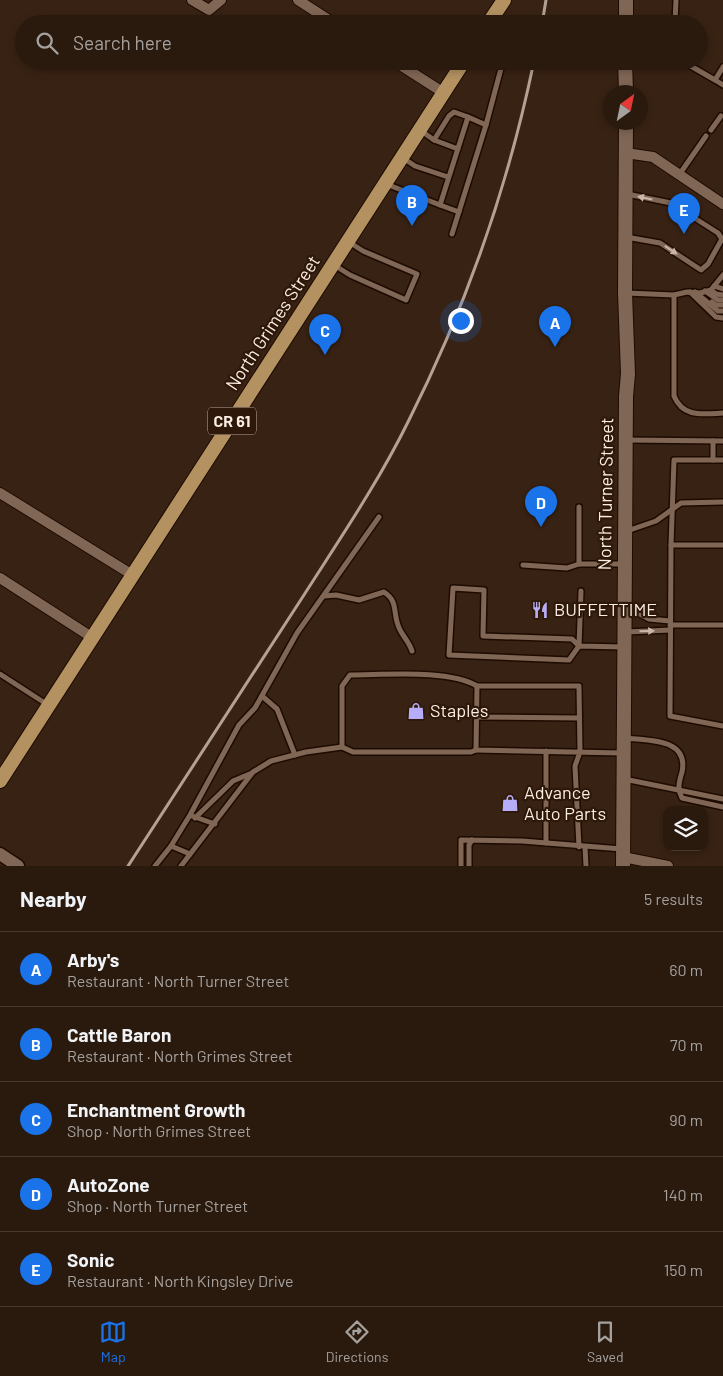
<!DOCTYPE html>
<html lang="en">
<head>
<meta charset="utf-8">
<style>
  :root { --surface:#2a1a0e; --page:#322317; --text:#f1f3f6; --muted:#a5a19e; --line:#46382e; --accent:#1a73e8 }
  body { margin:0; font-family:Barlow,sans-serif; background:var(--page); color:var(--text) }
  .controls { position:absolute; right:15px; bottom:15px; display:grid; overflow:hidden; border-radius:10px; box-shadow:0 2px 8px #0003 }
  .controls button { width:45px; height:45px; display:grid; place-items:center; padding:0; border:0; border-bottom:1px solid var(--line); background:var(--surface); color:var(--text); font:25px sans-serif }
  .compass { position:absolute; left:603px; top:85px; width:45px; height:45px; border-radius:50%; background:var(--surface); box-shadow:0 2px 8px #0003; rotate:33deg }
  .you { position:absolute; left:460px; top:320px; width:18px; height:18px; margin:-12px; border:4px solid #fff; border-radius:50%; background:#1a73e8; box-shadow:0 0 0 8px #1a73e833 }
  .badge { display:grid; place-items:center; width:32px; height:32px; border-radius:50%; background:var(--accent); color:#fff; font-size:16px; font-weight:700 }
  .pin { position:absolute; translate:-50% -41px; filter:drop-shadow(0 1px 2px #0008) }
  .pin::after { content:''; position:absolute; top:26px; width:18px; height:15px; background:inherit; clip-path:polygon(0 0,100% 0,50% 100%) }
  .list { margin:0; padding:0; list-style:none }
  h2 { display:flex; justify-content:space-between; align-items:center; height:65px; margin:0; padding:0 20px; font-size:21px }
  h2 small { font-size:16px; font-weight:400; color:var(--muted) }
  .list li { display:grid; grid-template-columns:32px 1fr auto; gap:15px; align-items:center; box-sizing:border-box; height:75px; padding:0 20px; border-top:1px solid var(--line) }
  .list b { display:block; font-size:19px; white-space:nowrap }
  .list p { margin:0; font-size:16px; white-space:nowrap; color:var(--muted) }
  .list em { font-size:16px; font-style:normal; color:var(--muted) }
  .icon { flex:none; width:28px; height:28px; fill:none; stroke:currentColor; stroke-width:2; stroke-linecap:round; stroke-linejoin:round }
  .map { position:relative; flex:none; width:723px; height:866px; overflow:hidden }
  .search { position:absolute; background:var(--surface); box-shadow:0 2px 8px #0003; left:15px; right:15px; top:15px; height:55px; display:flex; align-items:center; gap:12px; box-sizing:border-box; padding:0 18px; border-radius:28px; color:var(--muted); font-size:19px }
  .sheet { height:440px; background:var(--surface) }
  nav { display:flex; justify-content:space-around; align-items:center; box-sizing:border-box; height:70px; border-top:1px solid var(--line); background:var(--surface); font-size:14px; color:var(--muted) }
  nav a { display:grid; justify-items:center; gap:2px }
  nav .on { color:var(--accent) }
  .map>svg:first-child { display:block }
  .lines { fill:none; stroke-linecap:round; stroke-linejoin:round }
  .service-casing { stroke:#1e0b00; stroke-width:8 }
  .minor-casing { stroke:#1e0b00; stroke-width:12 }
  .tertiary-casing { stroke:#1e0b00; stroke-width:15 }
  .secondary-casing { stroke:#1e0b00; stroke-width:16 }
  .primary-casing { stroke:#1e0b00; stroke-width:16 }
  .service { stroke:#806655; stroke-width:5 }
  .minor { stroke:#806655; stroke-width:10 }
  .tertiary { stroke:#806655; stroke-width:12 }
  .secondary { stroke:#806655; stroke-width:14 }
  .primary { stroke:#b39161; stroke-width:14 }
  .rail { stroke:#b3a195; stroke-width:3 }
  .oneway { fill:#cab7aa }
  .labels { text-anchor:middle; stroke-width:4.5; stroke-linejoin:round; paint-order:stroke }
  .shield { fill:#2d1809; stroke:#beada2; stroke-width:1 }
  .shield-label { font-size:16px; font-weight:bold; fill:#fcede3 }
  .street-label { font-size:18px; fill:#fcede3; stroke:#2d1809 }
  .poi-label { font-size:18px; fill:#fcede3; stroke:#2d1809; text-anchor:start }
</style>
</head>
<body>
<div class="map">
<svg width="723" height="866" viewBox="0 0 723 866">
  <rect width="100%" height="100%" fill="#382213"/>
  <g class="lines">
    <g class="service-casing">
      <g id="service">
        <polyline points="675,24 676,0"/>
        <polyline points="682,61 715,80 723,67"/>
        <polyline points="715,80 723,85"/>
        <polyline points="486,125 503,61"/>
        <polyline points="420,130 434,140"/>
        <polyline points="711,130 721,116"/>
        <polyline points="403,158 415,166 448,177"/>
        <polyline points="679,175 706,136"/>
        <path d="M386,184l54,21c9,-29 19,-59 28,-88l-14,-5 -5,4 -15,24 24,9"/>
        <polyline points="440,205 459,212"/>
        <polyline points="452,234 486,125 468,117"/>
        <polyline points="626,237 660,243 701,270 708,264 722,239 718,233 671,203 627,194"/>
        <polyline points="334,265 350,275 406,300 417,274 363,251 349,242"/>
        <polyline points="714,286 723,289"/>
        <polyline points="711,290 716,294 723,295"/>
        <polyline points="705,291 718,300 723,300"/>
        <polyline points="690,292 716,317 723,318"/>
        <polyline points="695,292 718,311 723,311"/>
        <polyline points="626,293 674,295 687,292 700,293 711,290 723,275"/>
        <path d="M674,295v101c9,22 29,18 49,17"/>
        <polyline points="712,302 716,305 723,305"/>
        <polyline points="626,440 723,441"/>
        <polyline points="713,441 713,460 723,460"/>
        <polyline points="579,507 579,564"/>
        <polyline points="627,531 656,521 681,503 723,502"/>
        <polyline points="671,545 674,460 713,460"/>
        <polyline points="723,545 671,545 670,716 723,726"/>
        <polyline points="523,565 567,568 579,564 624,564"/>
        <polyline points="581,591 579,646 569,660 449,655 453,588 484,590 483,636 572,639 579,646 623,647"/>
        <path d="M324,596l12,-1 23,5 25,-8c14,9 9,20 14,33 3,10 11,16 14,26"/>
        <polyline points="626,610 638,613 649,619 670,621"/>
        <polyline points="670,625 723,625"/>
        <polyline points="626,632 670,630"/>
        <polyline points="0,674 48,705"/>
        <polyline points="262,696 277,709 295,755"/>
        <polyline points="477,717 579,718"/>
        <path d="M625,738c24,3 64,0 57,34 -3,10 -5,17 0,26l41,9"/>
        <path d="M476,750l-5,2h-118l-11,-5v-61l8,-11c35,0 98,-6 127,11"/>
        <polyline points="546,751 546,843"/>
        <polyline points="624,779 723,799"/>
        <polyline points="192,816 215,824"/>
        <polyline points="195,818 233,781 252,773"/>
        <polyline points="171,846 190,854"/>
        <polyline points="579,847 575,766 580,752 579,686 477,686 476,750 622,753"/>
        <polyline points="585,847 586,866"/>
        <polyline points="155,866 171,846 190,815 239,725 255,708 297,633 379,517"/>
        <polyline points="181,866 253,772 271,761 306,752 342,747"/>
        <polyline points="461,866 461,840 522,841 622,849"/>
        <polyline points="469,866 469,845 472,840"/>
      </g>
    </g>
    <g class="minor-casing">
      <g id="minor">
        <polyline points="192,0 209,10 221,0"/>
        <polyline points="298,0 335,24"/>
        <polyline points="394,61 444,93"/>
        <polyline points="626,153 653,157 723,204"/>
        <polyline points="0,493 131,574"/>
        <polyline points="0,578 93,638"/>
        <polyline points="623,857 668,866"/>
      </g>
    </g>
    <g class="tertiary-casing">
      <polyline id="tertiary" points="0,854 18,866"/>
    </g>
    <g class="secondary-casing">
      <g id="secondary">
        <polyline points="626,24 626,0"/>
        <polyline points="625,61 626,92"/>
        <polyline points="623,866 626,396 628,374 625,293 626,122"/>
      </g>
    </g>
    <g class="primary-casing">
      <g id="primary">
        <polyline points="488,24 504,0"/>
        <polyline points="0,781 464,61"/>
      </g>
    </g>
    <use href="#service" class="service"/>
    <use href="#minor" class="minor"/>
    <use href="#tertiary" class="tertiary"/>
    <use href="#secondary" class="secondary"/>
    <use href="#primary" class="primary"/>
    <g class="rail">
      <polyline points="542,24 546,0"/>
      <path d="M128,866c58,-89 116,-178 174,-268 37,-58 76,-115 106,-176 58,-115 100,-235 126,-361"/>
    </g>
  </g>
  <defs><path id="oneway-solid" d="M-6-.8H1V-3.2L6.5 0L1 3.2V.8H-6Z" transform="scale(1.25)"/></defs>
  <g class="oneway">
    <use href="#oneway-solid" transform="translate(645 198) rotate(-168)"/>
    <use href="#oneway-solid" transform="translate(671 250) rotate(34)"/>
    <use href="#oneway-solid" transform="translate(647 631) rotate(-2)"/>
  </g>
  <defs>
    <g id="restaurant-bare" transform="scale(1.35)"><path d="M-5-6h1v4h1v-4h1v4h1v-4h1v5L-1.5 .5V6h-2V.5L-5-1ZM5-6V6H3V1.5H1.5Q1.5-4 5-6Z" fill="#b6acf8" stroke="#2d1809" stroke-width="2.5" paint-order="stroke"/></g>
    <g id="shop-bare" transform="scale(1.35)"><path d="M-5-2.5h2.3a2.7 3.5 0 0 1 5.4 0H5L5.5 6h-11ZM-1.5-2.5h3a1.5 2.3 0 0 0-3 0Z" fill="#b6acf8" stroke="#2d1809" stroke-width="2.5" paint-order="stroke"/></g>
  </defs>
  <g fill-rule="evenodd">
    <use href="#restaurant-bare" x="540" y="610"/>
    <use href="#shop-bare" x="416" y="711"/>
    <use href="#shop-bare" x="510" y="803"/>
  </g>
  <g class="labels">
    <rect class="shield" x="208" y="407.5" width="48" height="27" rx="4"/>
    <g class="shield-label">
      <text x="232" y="427">CR 61</text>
    </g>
    <g class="street-label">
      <text transform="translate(273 323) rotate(-57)" y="6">North Grimes Street</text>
      <text transform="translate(606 494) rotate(-89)" y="6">North Turner Street</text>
    </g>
    <g class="poi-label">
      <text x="554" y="616">BUFFETTIME</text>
      <text x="430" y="717">Staples</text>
      <text x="524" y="799">Advance<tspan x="524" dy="21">Auto Parts</tspan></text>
    </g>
  </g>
</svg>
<div class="controls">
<button><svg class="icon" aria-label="layers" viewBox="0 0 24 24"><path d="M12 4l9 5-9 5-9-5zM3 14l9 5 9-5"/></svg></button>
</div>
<svg class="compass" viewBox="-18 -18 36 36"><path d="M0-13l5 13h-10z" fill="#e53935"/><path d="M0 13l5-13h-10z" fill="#a5a19e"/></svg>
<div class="you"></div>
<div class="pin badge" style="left:555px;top:347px">A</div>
<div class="pin badge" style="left:412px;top:226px">B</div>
<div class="pin badge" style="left:325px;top:355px">C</div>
<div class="pin badge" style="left:541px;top:527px">D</div>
<div class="pin badge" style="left:684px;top:234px">E</div>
<div class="search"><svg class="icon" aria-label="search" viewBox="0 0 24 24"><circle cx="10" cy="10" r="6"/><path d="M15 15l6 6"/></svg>Search here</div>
</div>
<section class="sheet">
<h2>Nearby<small>5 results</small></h2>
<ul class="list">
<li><span class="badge">A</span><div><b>Arby's</b><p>Restaurant · North Turner Street</p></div><em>60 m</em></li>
<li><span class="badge">B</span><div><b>Cattle Baron</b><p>Restaurant · North Grimes Street</p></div><em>70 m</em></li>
<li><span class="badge">C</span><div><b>Enchantment Growth</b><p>Shop · North Grimes Street</p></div><em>90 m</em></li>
<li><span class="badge">D</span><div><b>AutoZone</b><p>Shop · North Turner Street</p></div><em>140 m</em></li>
<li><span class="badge">E</span><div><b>Sonic</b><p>Restaurant · North Kingsley Drive</p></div><em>150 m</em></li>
</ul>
</section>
<nav>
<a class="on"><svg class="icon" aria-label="map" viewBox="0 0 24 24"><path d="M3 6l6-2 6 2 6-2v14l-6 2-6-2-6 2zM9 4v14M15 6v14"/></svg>Map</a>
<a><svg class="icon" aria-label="directions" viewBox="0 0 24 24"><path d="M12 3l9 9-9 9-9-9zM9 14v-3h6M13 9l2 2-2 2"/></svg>Directions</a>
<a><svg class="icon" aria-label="saved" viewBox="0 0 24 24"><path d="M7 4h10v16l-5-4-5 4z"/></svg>Saved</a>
</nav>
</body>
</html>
